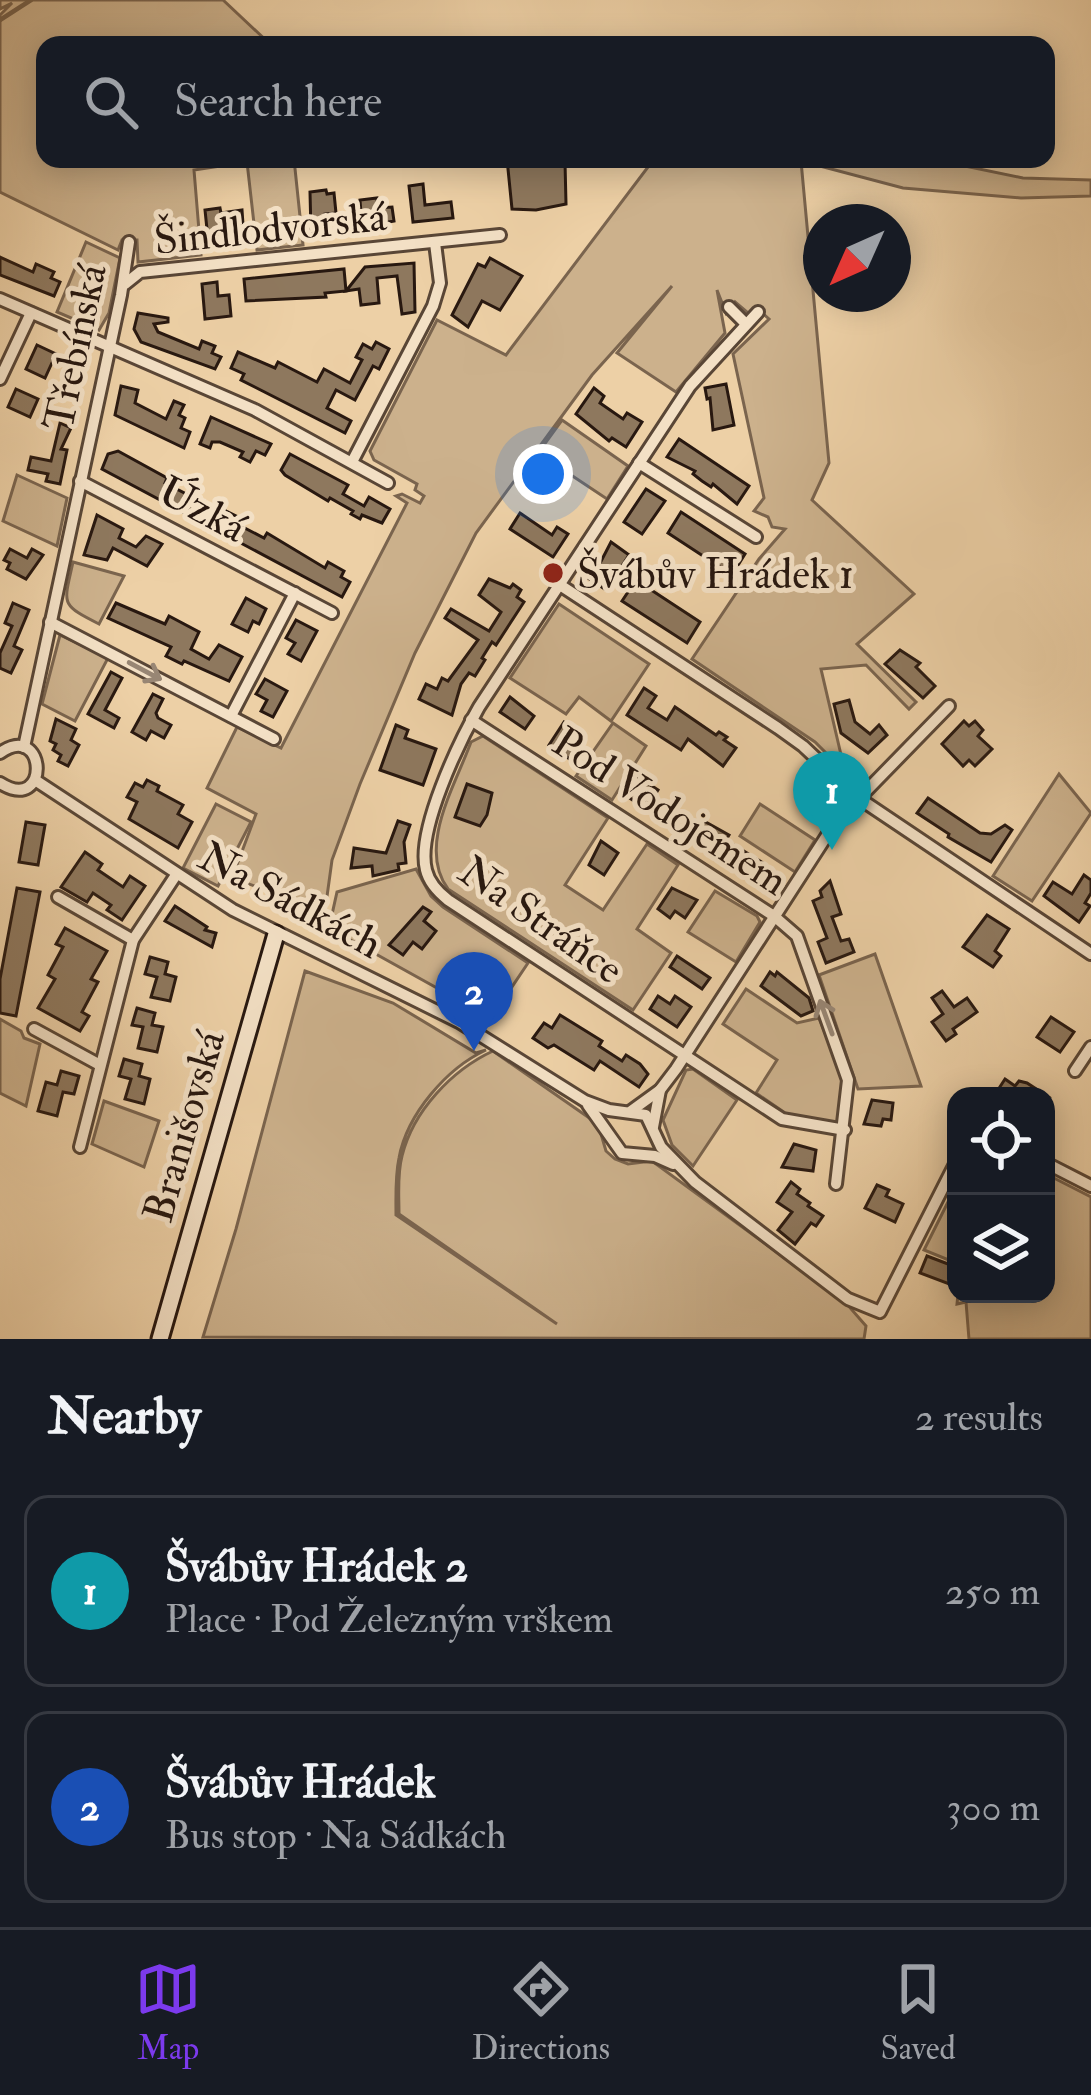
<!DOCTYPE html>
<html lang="en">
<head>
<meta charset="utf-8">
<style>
  :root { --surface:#171b24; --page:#242831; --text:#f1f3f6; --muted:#9ea1a6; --line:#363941; --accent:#7c3aed }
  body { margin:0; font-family:"IM FELL Double Pica",serif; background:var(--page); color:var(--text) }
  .controls { position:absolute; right:36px; bottom:36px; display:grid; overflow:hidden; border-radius:24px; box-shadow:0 6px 30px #0003 }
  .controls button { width:108px; height:108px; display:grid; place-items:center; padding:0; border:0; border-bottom:3px solid var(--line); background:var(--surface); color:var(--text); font:60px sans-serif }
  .compass { position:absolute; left:803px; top:204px; width:108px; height:108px; border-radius:50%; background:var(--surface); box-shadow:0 6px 30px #0003; rotate:225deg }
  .you { position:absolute; left:543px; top:474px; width:42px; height:42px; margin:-30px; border:9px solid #fff; border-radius:50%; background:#1a73e8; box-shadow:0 0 0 18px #1a73e833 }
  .badge { display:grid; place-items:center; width:78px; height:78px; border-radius:50%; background:var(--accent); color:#fff; font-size:39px; font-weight:700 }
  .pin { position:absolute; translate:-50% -99px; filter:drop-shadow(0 3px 6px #0008) }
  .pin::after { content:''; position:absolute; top:63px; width:42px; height:36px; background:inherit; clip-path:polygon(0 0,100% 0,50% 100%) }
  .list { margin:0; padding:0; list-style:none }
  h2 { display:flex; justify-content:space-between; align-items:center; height:156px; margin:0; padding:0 48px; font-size:51px }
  h2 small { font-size:39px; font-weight:400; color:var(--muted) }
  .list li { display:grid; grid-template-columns:78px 1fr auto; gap:36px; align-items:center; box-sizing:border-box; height:192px; margin:0 24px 24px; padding:0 24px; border:3px solid var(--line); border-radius:24px }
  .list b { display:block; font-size:45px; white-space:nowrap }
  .list p { margin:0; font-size:39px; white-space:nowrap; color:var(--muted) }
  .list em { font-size:39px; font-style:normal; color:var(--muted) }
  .icon { flex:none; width:66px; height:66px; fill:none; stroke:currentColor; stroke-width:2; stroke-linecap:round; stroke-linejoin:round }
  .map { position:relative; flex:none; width:1091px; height:1339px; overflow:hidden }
  .search { position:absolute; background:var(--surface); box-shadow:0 6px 30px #0003; left:36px; right:36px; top:36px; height:132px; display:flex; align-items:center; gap:30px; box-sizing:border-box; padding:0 42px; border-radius:24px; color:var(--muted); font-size:45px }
  .sheet { height:588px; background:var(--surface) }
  nav { display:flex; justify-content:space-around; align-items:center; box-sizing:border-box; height:168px; border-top:3px solid var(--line); background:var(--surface); font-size:33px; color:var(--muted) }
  nav a { display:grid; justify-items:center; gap:6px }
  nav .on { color:var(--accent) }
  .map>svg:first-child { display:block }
  .green { fill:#ccb18c; stroke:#7a644e; stroke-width:3 }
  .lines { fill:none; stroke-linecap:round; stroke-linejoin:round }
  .stream { stroke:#76614b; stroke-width:4.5 }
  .building { fill:#8e785e; stroke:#281810; stroke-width:3 }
  .street-casing { stroke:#594636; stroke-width:16 }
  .secondary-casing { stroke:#281810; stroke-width:21 }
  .street { stroke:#f3e0c5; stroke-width:10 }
  .secondary { stroke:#f3e0c5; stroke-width:15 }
  .oneway { stroke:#988674 }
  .poi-dot { fill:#8f2418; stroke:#f3e0c5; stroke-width:4.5 }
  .labels { text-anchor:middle; stroke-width:10; stroke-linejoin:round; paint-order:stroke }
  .street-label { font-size:42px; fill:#281810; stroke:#f3e0c5 }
  .poi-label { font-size:42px; fill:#281810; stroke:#f3e0c5; text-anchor:start }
</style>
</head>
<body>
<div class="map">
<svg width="1091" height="1339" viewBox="0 0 1091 1339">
  <rect width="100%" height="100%" fill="#edd0a6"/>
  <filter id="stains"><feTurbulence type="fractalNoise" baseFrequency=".00167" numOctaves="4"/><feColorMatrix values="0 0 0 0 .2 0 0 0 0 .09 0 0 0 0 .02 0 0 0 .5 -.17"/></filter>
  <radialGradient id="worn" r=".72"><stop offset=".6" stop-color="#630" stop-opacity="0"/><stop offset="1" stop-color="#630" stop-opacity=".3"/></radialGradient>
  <g class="green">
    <polygon points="0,0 223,0 271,45 45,45 45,159 294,159 303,245 257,250 247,162 194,170 201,255 138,262 137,240 122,240 118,250 0,192 0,15 12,3 0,9"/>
    <polygon points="654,159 931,159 1023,178 1091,180 1091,196 1021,198 903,188 801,161 829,463 812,500 914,594 857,644 916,702 909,709 866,665 821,669 842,759 835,762 815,742 692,659 759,559 785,529 772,527 768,517 754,511 764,498 733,354 769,319 759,310 748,313 735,302 726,313 717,290 725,333 676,392 617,353 672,286 592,375 476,533 415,653 360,784 332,860 325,911 232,878 256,814 207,788 237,727 281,748 407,503 396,496 402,494 420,503 424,496 415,490 417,484 374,460 370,451 437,320 506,355"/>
    <polygon points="86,242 120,258 109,313 99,330 57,312"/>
    <polygon points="562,420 628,466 607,499 538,453"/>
    <polygon points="17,475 67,498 57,546 3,521"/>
    <path d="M73,562l51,14 -25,48c-40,-20 -35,-20 -26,-62z"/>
    <polygon points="559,604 649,664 611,721 579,697 566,714 510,678"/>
    <polygon points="60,635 108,658 75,721 42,704"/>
    <polygon points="613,723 646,746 612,800 576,776"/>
    <path d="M483,736l125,82 -43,67 38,25 44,-66 31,21 -41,64 34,24 -38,57 -185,-121c-31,-42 7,-103 23,-147z"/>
    <polygon points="1059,774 1091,813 1032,901 993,876"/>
    <polygon points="216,804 251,822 218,886 183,868"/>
    <polygon points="760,804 815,840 795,872 740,836"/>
    <polygon points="416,869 431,896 443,907 528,963 491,1018 329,928 337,892"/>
    <polygon points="715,891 757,916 760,922 736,962 688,932"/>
    <polygon points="875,954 921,1086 858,1089 819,975"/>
    <path d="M305,971l88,32 83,50 10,-3c-39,18 -79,64 -87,108 -4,19 -3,39 -3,57l161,109 -158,-110c0,-19 -2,-40 3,-58 11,-45 50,-86 91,-105l105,73 8,27 9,8 13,5 24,-3 194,142 20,23 -2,13 -661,-2 33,-108z"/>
    <polygon points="746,989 797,1023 819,1018 844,1081 838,1122 834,1125 788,1115 756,1093 777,1060 723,1024"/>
    <polygon points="0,1019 21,1031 24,1038 40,1044 26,1106 0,1093"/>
    <polygon points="693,1069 737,1100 693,1166 672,1145 663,1120 686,1070"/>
    <polygon points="104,1101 159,1121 144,1167 92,1144"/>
    <polygon points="1046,1174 1091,1197 1091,1339 969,1339 966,1302 957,1304 958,1294 1046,1294"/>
    <polygon points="956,1186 956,1263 924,1250"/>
  </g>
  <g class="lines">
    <polyline class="stream" points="0,20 31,0"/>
  </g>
  <g class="building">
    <polygon points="507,159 565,162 566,204 536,210 512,209"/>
    <polygon points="423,184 425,205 451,202 453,218 413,222 409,186"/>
    <polygon points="326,190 327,194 334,193 336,213 325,214 327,230 311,232 310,192"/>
    <polygon points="377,198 378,208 392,207 394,221 362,227 360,200"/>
    <polygon points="220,208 221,213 242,210 244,239 208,239 205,210"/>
    <polygon points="0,257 33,272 36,264 54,272 51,278 60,282 54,296 0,275"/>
    <polygon points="490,258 522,276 500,310 482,301 468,327 452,315 478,264 485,267"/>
    <polygon points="414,263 415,312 402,314 397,276 377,278 379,303 361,305 359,289 346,291 365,267"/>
    <polygon points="344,269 346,291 325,293 326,297 246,301 244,279"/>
    <polygon points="217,282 218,296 229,295 231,316 205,319 202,284"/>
    <polygon points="138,313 168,318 168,322 154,324 158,332 199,349 202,341 215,346 212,353 221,357 215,369 141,342 134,329"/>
    <polygon points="376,342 389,349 379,369 373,366 355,400 336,390 327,408 351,421 345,433 241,380 244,374 231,368 238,352 275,368 278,362 317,382 324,369 350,383 362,360 356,357 363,344 372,349"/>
    <polygon points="37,345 56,354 45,378 26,369"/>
    <polygon points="726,384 734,425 713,430 710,398 707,399 705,388"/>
    <polygon points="121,386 138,390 135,403 166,419 174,401 184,405 179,415 185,418 181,428 190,432 184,448 115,415"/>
    <polygon points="594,388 604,396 600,403 623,419 627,413 642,422 626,447 612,438 609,441 576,414"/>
    <polygon points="16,389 38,399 30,417 8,407"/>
    <polygon points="211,417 271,444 265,455 256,451 250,462 240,457 243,452 220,442 212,442 210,448 200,444"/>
    <polygon points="60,423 71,428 61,449 67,450 60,484 46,481 48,474 28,470 31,457 51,461"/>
    <polygon points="679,439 749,486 737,504 713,484 711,487 702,481 693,474 695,471 667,457"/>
    <polygon points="118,451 167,478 165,483 194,498 192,502 197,508 221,521 226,511 242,519 239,525 264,538 267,533 325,568 328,562 344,571 341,577 350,582 342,597 102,469 108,454"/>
    <polygon points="290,454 348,485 343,494 364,506 369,497 390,509 382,523 362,515 360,519 351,514 353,511 330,498 328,501 285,475 281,470"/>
    <polygon points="646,489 665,501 642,534 624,522"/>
    <polygon points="681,512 745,554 732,575 668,533"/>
    <polygon points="520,513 552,535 557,527 568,534 553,557 510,529"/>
    <polygon points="97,515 123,529 119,538 136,547 146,536 162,544 147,566 113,548 107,560 84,555"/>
    <polygon points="611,542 629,555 606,590 588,578 594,569 596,571"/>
    <polygon points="10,549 27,558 32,549 43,555 26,579 7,569 10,563 4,560"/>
    <polygon points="489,579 510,588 513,584 521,590 517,597 524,602 496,645 492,642 482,658 485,660 475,676 469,673 461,684 452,715 419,699 426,684 437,689 442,678 448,681 478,640 445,618 451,609 489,631 501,612 479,595"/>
    <polygon points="636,580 700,622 687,643 622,601"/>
    <polygon points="246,598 266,609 259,624 253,621 248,632 232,624"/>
    <polygon points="13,603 29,610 14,646 22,650 11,673 0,668 0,653 12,626 5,623"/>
    <polygon points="116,603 165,624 169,616 199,632 191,649 209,659 219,645 242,657 229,681 184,661 182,664 166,656 171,647 108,618"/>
    <polygon points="296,620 317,631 301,661 288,654 295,643 286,638"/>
    <polygon points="900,650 920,663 916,667 935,686 923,698 885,664"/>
    <polygon points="111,672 122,678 105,710 119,718 114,728 88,714"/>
    <polygon points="265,679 287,691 273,717 261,711 267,700 256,694"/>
    <polygon points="644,688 656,696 648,708 667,720 675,707 716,735 719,732 727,737 724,740 736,748 723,766 688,739 681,750 627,715"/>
    <polygon points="153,694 163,699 156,713 158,718 171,725 164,738 151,731 146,740 132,732"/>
    <polygon points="510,697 534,716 525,729 500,712"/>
    <polygon points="849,700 855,722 870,734 879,725 887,735 868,753 841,733 834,704"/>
    <polygon points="56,719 76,729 71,740 79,745 68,766 58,761 61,755 53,750 56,744 50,741"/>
    <polygon points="964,721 969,726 975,721 983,730 978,736 992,749 975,766 969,760 963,766 942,744"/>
    <polygon points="564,722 577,730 573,742 585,750 577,764 549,745"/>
    <polygon points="396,725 408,730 405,738 436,749 423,785 380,770"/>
    <polygon points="634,774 658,790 646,809 622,793"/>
    <polygon points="147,780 159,786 157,791 183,805 178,814 192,822 178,848 129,819 137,802 127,797 135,783 143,787"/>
    <polygon points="467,784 492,793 487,815 480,826 455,817"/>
    <polygon points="928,798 980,833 991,834 1005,825 1012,830 991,862 948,837 949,834 917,813"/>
    <polygon points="398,821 410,825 404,842 406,863 398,864 399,870 373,876 372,866 351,868 354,848 386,853"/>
    <polygon points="704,821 729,835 726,840 763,863 751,881 692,840"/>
    <polygon points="26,822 45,825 38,865 19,862"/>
    <polygon points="601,841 618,853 604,875 589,865"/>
    <polygon points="85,852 102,864 98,870 123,887 130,876 145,886 122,920 107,910 111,905 93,893 87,902 61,887"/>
    <polygon points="1084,875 1091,880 1091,893 1085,903 1090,906 1079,922 1044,896 1053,882 1072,894"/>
    <polygon points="830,881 841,914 832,917 841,941 849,939 854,952 826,963 818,942 827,938 813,901 822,897 820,891"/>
    <polygon points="17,888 40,892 16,1016 0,1013 0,979"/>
    <polygon points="672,888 697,900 685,918 675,911 670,918 658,909"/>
    <polygon points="175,906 207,927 205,930 216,933 212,947 165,921"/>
    <polygon points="423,907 431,912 424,921 436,931 422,949 413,942 403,955 389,945"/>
    <polygon points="987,915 1009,929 995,951 1001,956 993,967 963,947"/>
    <polygon points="65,928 107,951 91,979 98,982 82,1012 89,1016 80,1031 38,1008 55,979 48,975 63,947 56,944"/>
    <polygon points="677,956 710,978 702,989 670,967"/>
    <polygon points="150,957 168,962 165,974 176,977 170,1001 151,997 157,977 145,974"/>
    <polygon points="770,972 775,976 777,972 809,998 813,1011 801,1016 761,986"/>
    <polygon points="942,991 954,1007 967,998 977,1012 953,1029 956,1034 946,1041 932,1022 943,1014 932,998"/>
    <polygon points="658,996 670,1004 675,996 691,1007 677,1027 650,1009"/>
    <polygon points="137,1008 155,1013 152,1025 163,1027 157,1052 138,1048 143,1027 132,1025"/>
    <polygon points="560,1015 602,1041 599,1046 622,1061 626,1055 640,1064 648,1074 639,1087 600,1061 594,1070 554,1045 548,1048 533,1038 544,1023 552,1028"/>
    <polygon points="1051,1017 1074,1032 1060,1052 1037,1037"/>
    <polygon points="124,1059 142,1064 139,1076 150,1079 144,1104 125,1099 131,1079 119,1076"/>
    <polygon points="61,1071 79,1076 74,1094 63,1092 57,1116 38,1111 46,1082 57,1085"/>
    <polygon points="1005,1079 1015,1086 1019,1081 1027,1083 1047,1096 994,1096"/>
    <polygon points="872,1100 893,1103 891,1120 883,1119 881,1126 864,1124"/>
    <polygon points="794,1144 816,1150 813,1171 782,1167"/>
    <polygon points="791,1182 800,1189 797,1194 810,1203 808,1206 823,1216 816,1226 811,1223 795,1244 778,1230 792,1212 777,1202"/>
    <polygon points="877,1185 889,1190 886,1196 903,1204 895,1222 865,1208"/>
    <polygon points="927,1256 956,1267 952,1285 920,1273"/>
  </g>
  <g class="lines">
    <g class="street-casing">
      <g id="street">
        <polyline points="125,284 140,272 500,235"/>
        <polyline points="0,299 255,410 388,483"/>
        <polyline points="729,307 746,324"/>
        <path d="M758,312l-68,74 -211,321c-20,35 -63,124 -53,163 3,13 12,22 22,30l334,219 63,11"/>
        <polyline points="0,379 31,313"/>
        <polyline points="352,462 433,306 440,283 435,243"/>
        <polyline points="639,463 756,537"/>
        <polyline points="80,481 332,613"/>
        <polyline points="560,585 778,728 803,746 857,797 1091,954"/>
        <polyline points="50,622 274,739"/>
        <polyline points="231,716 295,593"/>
        <polyline points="471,720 774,916 797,936 848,1080 836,1184"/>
        <polyline points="24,747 121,295 129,242"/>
        <path d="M0,753c47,-33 51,62 0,30"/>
        <polyline points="35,780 233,910 459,1022 585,1101 609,1110 646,1115 661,1147 695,1182 848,1299 880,1312 956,1162"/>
        <polyline points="58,897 133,940"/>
        <polyline points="34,1029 100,1065"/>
        <polyline points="1075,1071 1091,1047"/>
        <polyline points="588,1105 622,1153 655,1156 673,1164"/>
        <polyline points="631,1111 660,1090 676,1069 835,823 949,706"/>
        <polyline points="653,1127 660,1090"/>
        <polyline points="80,1147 133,940 176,875"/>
        <polyline points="1046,1163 1091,1186"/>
      </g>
    </g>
    <g class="secondary-casing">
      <polyline id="secondary" points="160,1339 276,934"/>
    </g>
    <use href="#street" class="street"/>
    <use href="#secondary" class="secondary"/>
  </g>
  <defs><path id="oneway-shaft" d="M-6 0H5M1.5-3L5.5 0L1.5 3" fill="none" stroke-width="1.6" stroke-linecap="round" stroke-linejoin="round" transform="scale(3)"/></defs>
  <g class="oneway">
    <use href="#oneway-shaft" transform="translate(145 671) rotate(28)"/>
    <use href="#oneway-shaft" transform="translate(826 1017) rotate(-110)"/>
  </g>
  <circle class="poi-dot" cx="553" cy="573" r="12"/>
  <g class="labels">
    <g class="street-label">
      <text transform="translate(270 227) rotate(-6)" y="15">Šindlodvorská</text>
      <text transform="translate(74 347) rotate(-78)" y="15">Třebínská</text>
      <text transform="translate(203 508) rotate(28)" y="15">Úzká</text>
      <text transform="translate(671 810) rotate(33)" y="15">Pod Vodojemem</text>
      <text transform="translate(291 899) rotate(28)" y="15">Na Sádkách</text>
      <text transform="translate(542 919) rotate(35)" y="15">Na Stráňce</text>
      <text transform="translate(183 1126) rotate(-74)" y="15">Branišovská</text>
    </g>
    <g class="poi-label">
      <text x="577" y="588">Švábův Hrádek 1</text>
    </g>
  </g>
  <rect width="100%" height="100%" filter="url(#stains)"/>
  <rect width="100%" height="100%" fill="url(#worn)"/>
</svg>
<div class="controls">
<button><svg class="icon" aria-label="locate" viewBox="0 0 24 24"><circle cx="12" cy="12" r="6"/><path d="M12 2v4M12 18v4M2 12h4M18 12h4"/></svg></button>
<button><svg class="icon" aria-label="layers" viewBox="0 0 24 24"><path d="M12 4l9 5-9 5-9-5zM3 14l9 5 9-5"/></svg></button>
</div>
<svg class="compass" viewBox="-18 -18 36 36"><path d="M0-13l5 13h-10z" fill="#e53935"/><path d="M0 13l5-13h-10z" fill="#9ea1a6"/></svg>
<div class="you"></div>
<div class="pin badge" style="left:832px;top:850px;background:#0f9aa8">1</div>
<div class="pin badge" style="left:474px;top:1051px;background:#1a4fb4">2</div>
<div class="search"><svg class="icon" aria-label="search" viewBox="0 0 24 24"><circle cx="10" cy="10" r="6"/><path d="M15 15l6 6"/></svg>Search here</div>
</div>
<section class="sheet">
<h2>Nearby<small>2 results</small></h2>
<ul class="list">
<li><span class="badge" style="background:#0f9aa8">1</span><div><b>Švábův Hrádek 2</b><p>Place · Pod Železným vrškem</p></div><em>250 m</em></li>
<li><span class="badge" style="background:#1a4fb4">2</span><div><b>Švábův Hrádek</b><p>Bus stop · Na Sádkách</p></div><em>300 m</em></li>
</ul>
</section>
<nav>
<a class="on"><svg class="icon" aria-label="map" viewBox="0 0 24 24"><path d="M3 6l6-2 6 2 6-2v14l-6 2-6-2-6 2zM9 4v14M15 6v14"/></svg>Map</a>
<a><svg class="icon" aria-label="directions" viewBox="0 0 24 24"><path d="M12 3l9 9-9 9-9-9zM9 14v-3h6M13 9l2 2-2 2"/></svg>Directions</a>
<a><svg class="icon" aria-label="saved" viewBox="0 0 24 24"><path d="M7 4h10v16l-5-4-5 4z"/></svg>Saved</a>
</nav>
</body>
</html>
